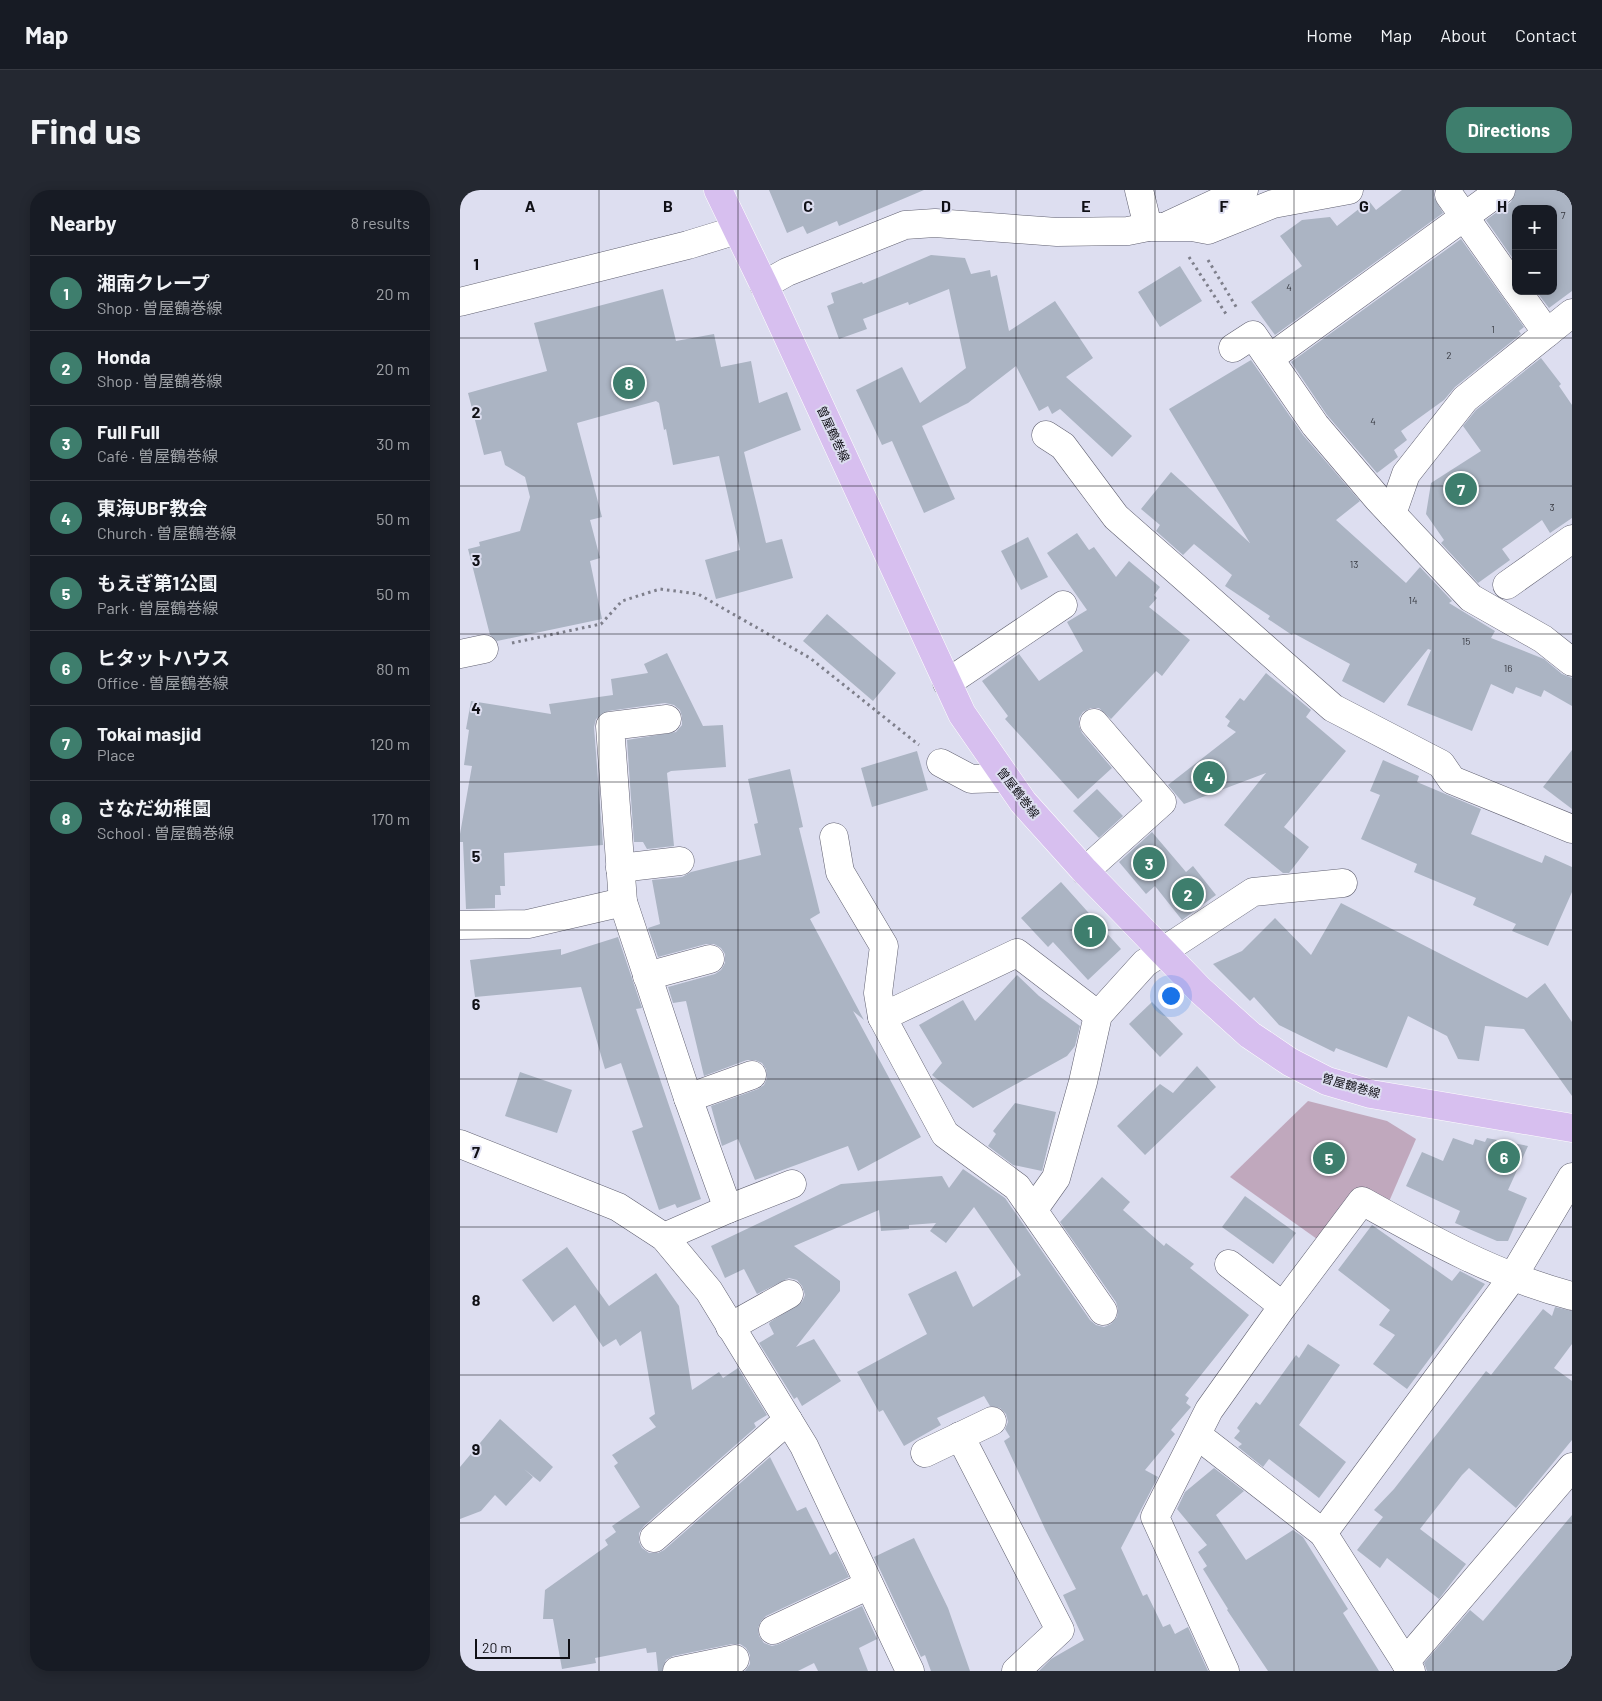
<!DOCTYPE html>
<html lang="en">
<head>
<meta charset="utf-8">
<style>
  :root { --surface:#171b24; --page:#242831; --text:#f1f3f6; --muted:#9ea1a6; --line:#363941; --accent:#3e7e6d }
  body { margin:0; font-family:Barlow,"Noto Sans JP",sans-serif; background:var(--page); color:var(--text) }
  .controls { position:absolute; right:15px; top:15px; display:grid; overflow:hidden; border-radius:10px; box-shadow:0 2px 12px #0003 }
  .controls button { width:45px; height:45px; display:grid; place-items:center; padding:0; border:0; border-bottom:1px solid var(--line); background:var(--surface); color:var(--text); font:25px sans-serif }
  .scale { position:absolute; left:15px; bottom:12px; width:95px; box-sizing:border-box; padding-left:5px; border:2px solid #101016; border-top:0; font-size:14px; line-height:18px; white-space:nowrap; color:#101016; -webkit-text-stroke:4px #dddef0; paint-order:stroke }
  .you { position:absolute; left:710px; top:805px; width:18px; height:18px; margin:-12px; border:4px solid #fff; border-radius:50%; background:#1a73e8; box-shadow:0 0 0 8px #1a73e833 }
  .badge { display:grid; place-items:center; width:32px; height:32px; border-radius:50%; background:var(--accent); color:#fff; font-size:16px; font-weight:700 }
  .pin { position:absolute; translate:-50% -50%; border:2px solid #fff; box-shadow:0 1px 5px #0006 }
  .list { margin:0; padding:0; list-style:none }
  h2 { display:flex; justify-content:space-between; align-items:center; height:65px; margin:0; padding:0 20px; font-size:21px }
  h2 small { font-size:16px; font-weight:400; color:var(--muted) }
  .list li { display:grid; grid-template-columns:32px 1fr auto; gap:15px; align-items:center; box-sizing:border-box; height:75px; padding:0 20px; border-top:1px solid var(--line) }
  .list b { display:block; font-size:19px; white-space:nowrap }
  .list p { margin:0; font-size:16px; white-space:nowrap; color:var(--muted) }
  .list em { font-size:16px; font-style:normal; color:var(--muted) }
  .map { position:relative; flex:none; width:1112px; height:1481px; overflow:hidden; border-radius:20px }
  header { display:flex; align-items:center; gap:30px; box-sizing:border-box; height:70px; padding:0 25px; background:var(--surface); border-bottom:1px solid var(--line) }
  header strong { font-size:24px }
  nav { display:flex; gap:28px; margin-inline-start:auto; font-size:18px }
  .intro { display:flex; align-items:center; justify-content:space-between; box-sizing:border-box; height:120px; padding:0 30px }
  h1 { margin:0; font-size:35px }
  .button { padding:12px 22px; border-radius:20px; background:var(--accent); color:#fff; font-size:18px; font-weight:700 }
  main { display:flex; gap:30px; padding:0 30px }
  aside { flex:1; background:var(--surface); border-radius:20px; box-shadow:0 2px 12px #0003 }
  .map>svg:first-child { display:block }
  .green { fill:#c0a8bd }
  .building { fill:#abb4c3 }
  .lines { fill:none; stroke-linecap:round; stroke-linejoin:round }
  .minor-casing { stroke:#616171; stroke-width:29 }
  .major-casing { stroke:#fff; stroke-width:29 }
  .path { stroke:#7e7f8b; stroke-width:3; stroke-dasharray:2.5 4; stroke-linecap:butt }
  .minor { stroke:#fff; stroke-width:28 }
  .major { stroke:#d7bfef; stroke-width:28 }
  .grid { fill:none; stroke:#101016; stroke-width:1; stroke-opacity:0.55 }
  .labels { text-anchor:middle; stroke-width:4; stroke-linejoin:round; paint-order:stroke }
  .number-label { font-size:10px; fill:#373941 }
  .street-label { font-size:12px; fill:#101016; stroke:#dddef0 }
  .grid-label { font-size:16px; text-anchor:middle; font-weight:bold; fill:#101016; stroke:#dddef0; stroke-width:4; stroke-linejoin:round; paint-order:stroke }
</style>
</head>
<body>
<header>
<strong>Map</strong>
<nav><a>Home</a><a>Map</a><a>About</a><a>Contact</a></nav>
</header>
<div class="intro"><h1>Find us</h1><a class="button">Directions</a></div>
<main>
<aside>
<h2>Nearby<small>8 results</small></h2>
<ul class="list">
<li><span class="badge">1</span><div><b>湘南クレープ</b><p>Shop · 曽屋鶴巻線</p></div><em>20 m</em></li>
<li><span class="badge">2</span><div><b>Honda</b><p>Shop · 曽屋鶴巻線</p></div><em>20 m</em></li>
<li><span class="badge">3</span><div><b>Full Full</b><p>Café · 曽屋鶴巻線</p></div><em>30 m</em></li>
<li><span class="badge">4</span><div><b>東海UBF教会</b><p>Church · 曽屋鶴巻線</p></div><em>50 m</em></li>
<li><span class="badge">5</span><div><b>もえぎ第1公園</b><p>Park · 曽屋鶴巻線</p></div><em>50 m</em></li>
<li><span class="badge">6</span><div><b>ヒタットハウス</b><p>Office · 曽屋鶴巻線</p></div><em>80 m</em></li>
<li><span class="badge">7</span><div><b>Tokai masjid</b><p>Place</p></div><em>120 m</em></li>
<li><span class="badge">8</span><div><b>さなだ幼稚園</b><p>School · 曽屋鶴巻線</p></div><em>170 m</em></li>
</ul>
</aside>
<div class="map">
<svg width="1112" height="1481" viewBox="0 0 1112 1481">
  <rect width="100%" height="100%" fill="#dddef0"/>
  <polygon class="green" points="848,911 927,931 956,949 928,1014 857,1049 770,987"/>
  <g class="building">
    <polygon points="309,0 464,0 379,36 377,31 347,44 343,36 327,43"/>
    <polygon points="942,0 974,0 974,7 983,23 815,145 791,112 842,76 820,46 842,30 870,27 877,36 909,11 916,20"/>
    <polygon points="1056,0 1112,0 1112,101 1089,118 1076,101 1093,101 1093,19 1056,19 1056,73 1026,30 1051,12"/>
    <polygon points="1001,49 1064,137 1059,141 1061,144 995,197 984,210 941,241 947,250 934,260 938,267 917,283 867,225 831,172"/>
    <polygon points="471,65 505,68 511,84 530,80 531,87 537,85 549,141 595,111 633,168 606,187 672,246 652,267 600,219 592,224 588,216 579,221 556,176 508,213 462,236 495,309 464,323 432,251 422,255 396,200 442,177 460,213 506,178 489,99 449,115 448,112 403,129 407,139 379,149 367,116 374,113 371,103 402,92 403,94"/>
    <polygon points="720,76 742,111 700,137 678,102"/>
    <polygon points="203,99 216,151 254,144 261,177 291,171 299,213 327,202 341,240 284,262 306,353 322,349 333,388 256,409 245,370 280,360 259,266 213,275 206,239 204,240 199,213 196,211 117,233 142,327 130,330 140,368 130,371 142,429 37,451 30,445 8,359 20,356 19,352 60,341 70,307 65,287 45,275 41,261 24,265 8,203 87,181 74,133"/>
    <polygon points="1081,168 1101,194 1099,196 1112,215 1112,328 1090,343 1082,330 1042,359 1050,370 1018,393 981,353 984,350 966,324 971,293 1021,261 1003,236 1016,220"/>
    <polygon points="791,170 843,245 900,311 876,330 946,393 960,377 992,411 989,413 1035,441 1031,448 1084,469 1102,484 1112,488 1112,516 1084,500 1081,507 1056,497 1053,504 1031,494 1012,541 947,515 971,460 968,459 924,513 882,491 890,474 833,443 832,445 808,429 810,426 765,396 772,385 734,354 723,365 696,341 700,335 681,319 711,282 790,353 709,219"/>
    <polygon points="617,343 629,360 634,357 656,387 669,371 700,397 694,405 697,408 689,417 730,450 702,486 696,481 651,529 639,518 631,518 623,522 619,528 619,536 622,543 652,578 618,609 545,529 548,526 522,491 559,464 579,491 623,461 607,432 627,420 587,363"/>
    <polygon points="568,347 588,387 561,400 541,361"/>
    <polygon points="367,424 436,483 413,511 343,451"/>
    <polygon points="207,463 243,536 263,535 266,577 211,581 207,583 214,656 187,659 183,652 174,652 167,550 216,542 222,535 222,527 220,520 214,515 205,513 148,521 136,529 134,537 143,655 44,663 45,696 40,696 41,705 35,705 35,718 6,719 3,652 0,652 0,644 12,576 4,575 9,540 6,539 11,511 91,524 89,514 153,505 151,489 188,483 184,474"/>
    <polygon points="806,483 851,520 846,527 886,561 824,637 849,657 829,683 823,683 764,635 806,583 724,614 708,595 776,542 767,536 770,531 765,527 780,508 784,511"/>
    <polygon points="1112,560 1112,619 1083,597"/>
    <polygon points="457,561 468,600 412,617 401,578"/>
    <polygon points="923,570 959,586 957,592 1021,619 1011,644 1082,673 1085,665 1112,677 1112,702 1088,756 1052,741 1056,734 1013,715 1016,708 954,682 957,674 901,649 920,605 910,601"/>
    <polygon points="330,579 343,637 339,638 360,723 350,729 404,830 393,821 461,947 398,981 388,956 295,990 278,949 262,956 251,916 298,899 304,895 307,888 306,879 302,873 295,870 287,870 244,886 226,811 213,813 208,797 255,784 261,780 265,773 265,764 261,758 254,754 246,754 198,767 188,738 200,734 192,690 222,687 231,682 301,665 294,634 298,633 288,589"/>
    <polygon points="637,599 663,626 639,648 613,621"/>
    <polygon points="692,642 726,682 733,676 756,705 722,730 695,696 686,704 659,672"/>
    <polygon points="601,692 661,759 628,790 593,752 588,757 561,728"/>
    <polygon points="881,713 1067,808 1085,793 1112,832 1112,906 1064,839 1025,836 1019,871 998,869 987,846 948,826 927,878 876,858 874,862 819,835 794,807 790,811 753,774 782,761 815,728 851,765"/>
    <polygon points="158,747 182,818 176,819 241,1009 217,1018 215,1014 199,1020 172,941 183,937 161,873 145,879 121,797 15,807 10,770 101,759 101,765"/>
    <polygon points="557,785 579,806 620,836 615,856 607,866 513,918 472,885 482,873 459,835 503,810 515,831"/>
    <polygon points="692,812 723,844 700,867 669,834"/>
    <polygon points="737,876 756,897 685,965 657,936 700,894 713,903"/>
    <polygon points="60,882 112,900 97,943 45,926"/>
    <polygon points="555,913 596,922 582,981 553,975 528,956 536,944 533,941"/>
    <polygon points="993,948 1013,955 1015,949 1025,952 1027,948 1068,956 1048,1000 1067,1008 1048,1051 1037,1051 995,1033 1000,1021 946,996 962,962 983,971"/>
    <polygon points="503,979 545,1008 630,1130 636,1135 644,1137 651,1134 657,1127 658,1119 656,1112 600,1032 642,987 670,1012 663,1020 704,1056 706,1053 734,1074 730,1078 789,1125 725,1205 729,1208 726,1213 731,1217 711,1240 715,1244 685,1280 698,1287 661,1358 683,1406 687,1404 703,1437 710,1434 715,1444 728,1437 748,1481 579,1481 591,1469 624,1450 603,1405 616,1399 586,1341 544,1251 550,1247 545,1239 548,1232 546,1224 540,1218 530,1216 524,1206 477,1228 481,1235 444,1256 423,1220 419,1222 397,1182 467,1144 448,1104 496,1081 513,1117 561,1085 514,1017 486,1053 470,1041 476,1033 449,1035 449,1039 421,1041 419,1020 334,1056 380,1091 380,1101 336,1157 354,1149 381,1191 342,1216 337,1207 334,1209 299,1153 314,1144 309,1134 310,1132 342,1112 345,1105 342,1096 337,1090 329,1088 297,1104 284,1079 265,1088 251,1056 381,994 482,986 489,998"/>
    <polygon points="785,1006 836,1043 813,1074 762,1037"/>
    <polygon points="912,1035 992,1091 1000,1081 1025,1094 947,1199 913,1174 935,1145 919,1135 930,1120 878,1080"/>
    <polygon points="107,1057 149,1116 196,1083 219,1116 232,1200 259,1182 263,1188 278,1178 307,1225 294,1233 296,1237 184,1336 179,1343 179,1352 182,1358 189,1363 198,1363 204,1360 310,1267 337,1321 346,1317 370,1365 376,1361 389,1387 306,1426 301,1431 298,1438 299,1446 304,1453 312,1456 319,1454 402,1416 417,1449 399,1458 408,1481 358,1481 354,1473 338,1481 285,1481 290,1474 290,1465 286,1458 280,1454 272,1454 213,1466 206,1470 202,1481 198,1481 196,1462 187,1463 186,1458 135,1468 136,1473 102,1479 93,1429 83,1429 85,1400 148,1355 145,1350 156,1342 152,1336 180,1317 154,1276 158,1273 152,1265 196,1237 189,1228 195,1224 181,1141 160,1156 156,1149 143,1157 115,1115 93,1132 62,1090"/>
    <polygon points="1095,1117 1112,1121 1112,1154 1094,1178 1112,1191 1112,1250 1056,1318 1009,1278 1002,1285 960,1339 1006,1374 979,1409 927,1368 920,1378 897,1360 923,1327 914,1320 934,1299 1026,1181 1031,1185 1083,1119 1092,1126"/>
    <polygon points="848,1154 880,1175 839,1235 886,1272 859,1308 809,1269 803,1277 778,1257 782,1254 774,1248 780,1241 777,1238 796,1212 800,1215 836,1165 839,1168"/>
    <polygon points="40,1229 93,1277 80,1292 64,1279 73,1287 46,1316 35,1305 21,1321 0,1329 0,1277"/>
    <polygon points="754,1278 784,1301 756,1325 786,1370 833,1340 843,1347 888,1419 883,1423 919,1481 808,1481 767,1420 768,1419 743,1379 747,1376 738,1362 747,1355 717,1319 725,1302"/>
    <polygon points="1112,1325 1112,1468 1101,1481 967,1481 964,1473 1010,1420 1023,1431"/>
    <polygon points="454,1348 488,1418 510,1481 471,1481 465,1465 461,1467 414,1367"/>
  </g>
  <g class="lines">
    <g class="minor-casing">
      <g id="minor">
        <polyline points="679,0 688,37"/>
        <polyline points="989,5 1056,100"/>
        <polyline points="709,35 784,0"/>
        <polyline points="304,95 327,82 445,35 475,33 597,42 668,41 688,37 732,37 748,40 813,14 889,0"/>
        <polyline points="1057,101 1087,143"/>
        <polyline points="0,112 228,55 277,40"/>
        <polyline points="773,158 793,145 855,235 918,309 1011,408 1083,449 1112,472"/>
        <polyline points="810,168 1041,0"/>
        <polyline points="586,245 603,256 656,327 873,518 981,574 992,590 1112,639"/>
        <polyline points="932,324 946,284 1005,209 1112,123"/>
        <polyline points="1047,395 1112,349"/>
        <polyline points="0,464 24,459"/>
        <polyline points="487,493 603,415"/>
        <polyline points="481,573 511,589 544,588"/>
        <polyline points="374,647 380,682 424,756 418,803 422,827 485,944 557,997 643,1121"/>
        <polyline points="160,678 220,671"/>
        <polyline points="625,681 702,612 634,533"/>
        <polyline points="0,735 68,734 163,712"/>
        <polyline points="187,786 250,769"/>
        <polyline points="422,827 557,763 638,825"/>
        <polyline points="228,908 292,885"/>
        <polyline points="0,954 158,1017 204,1047 249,1101 344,1256 450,1481"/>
        <polyline points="268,1019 332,994"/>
        <polyline points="574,1019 596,988 623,892 638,825 685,773 793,702 883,693"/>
        <polyline points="204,1047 268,1019 228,908 163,712 150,536 207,529"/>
        <polyline points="769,1074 823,1116"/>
        <polyline points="270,1137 329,1104"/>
        <polyline points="737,1245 863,1343 951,1481"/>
        <polyline points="500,1246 600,1440 556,1481"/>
        <polyline points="465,1263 532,1231"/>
        <polyline points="863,1343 1052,1088 1112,987"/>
        <polyline points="194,1348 328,1230"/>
        <polyline points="313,1440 409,1395"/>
        <polyline points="945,1472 1112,1277"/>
        <polyline points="217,1481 275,1469"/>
        <path d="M765,1481l-70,-154 54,-107 74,-104 79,-105c68,38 134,75 210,95"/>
      </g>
    </g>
    <g class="major-casing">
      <polyline id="major" points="258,0 304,95 502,524 563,612 625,681 740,800 790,845 830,872 867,891 911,904 1112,938"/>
    </g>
    <g class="path">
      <polyline points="729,67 768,127"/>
      <polyline points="748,70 778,120"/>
      <polyline points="52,453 141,434 162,411 200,399 238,404 350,468 459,555"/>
    </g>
    <use href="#minor" class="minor"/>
    <use href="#major" class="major"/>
  </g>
  <path class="grid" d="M139,0v1481M278,0v1481M417,0v1481M556,0v1481M695,0v1481M834,0v1481M973,0v1481M0,148h1112M0,296h1112M0,444h1112M0,592h1112M0,740h1112M0,889h1112M0,1037h1112M0,1185h1112M0,1333h1112"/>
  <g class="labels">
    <g class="number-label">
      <text x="1103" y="29">7</text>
      <text x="829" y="101">4</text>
      <text x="1033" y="143">1</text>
      <text x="989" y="169">2</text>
      <text x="913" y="235">4</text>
      <text x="1092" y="321">3</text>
      <text x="894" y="378">13</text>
      <text x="953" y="414">14</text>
      <text x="1006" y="455">15</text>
      <text x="1048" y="482">16</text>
    </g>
    <g class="street-label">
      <text transform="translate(373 244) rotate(65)" y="4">曽屋鶴巻線</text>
      <text transform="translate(558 603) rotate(52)" y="4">曽屋鶴巻線</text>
      <text transform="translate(891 896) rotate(16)" y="4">曽屋鶴巻線</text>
    </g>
  </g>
  <g class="grid-label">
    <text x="70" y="22">A</text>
    <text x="208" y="22">B</text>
    <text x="348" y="22">C</text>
    <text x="486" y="22">D</text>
    <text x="626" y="22">E</text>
    <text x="764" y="22">F</text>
    <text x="904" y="22">G</text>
    <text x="1042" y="22">H</text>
    <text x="16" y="80">1</text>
    <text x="16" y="228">2</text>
    <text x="16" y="376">3</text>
    <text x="16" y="524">4</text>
    <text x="16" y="672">5</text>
    <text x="16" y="820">6</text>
    <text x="16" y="968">7</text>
    <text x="16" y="1116">8</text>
    <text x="16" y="1265">9</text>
  </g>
</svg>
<div class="controls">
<button>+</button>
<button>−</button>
</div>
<div class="scale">20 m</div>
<div class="you"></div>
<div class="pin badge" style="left:630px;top:741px">1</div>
<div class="pin badge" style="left:728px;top:704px">2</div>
<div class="pin badge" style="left:689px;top:673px">3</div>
<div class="pin badge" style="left:749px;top:587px">4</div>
<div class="pin badge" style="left:869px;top:968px">5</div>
<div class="pin badge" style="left:1044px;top:967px">6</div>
<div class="pin badge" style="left:1001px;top:299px">7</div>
<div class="pin badge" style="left:169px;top:193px">8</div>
</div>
</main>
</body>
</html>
